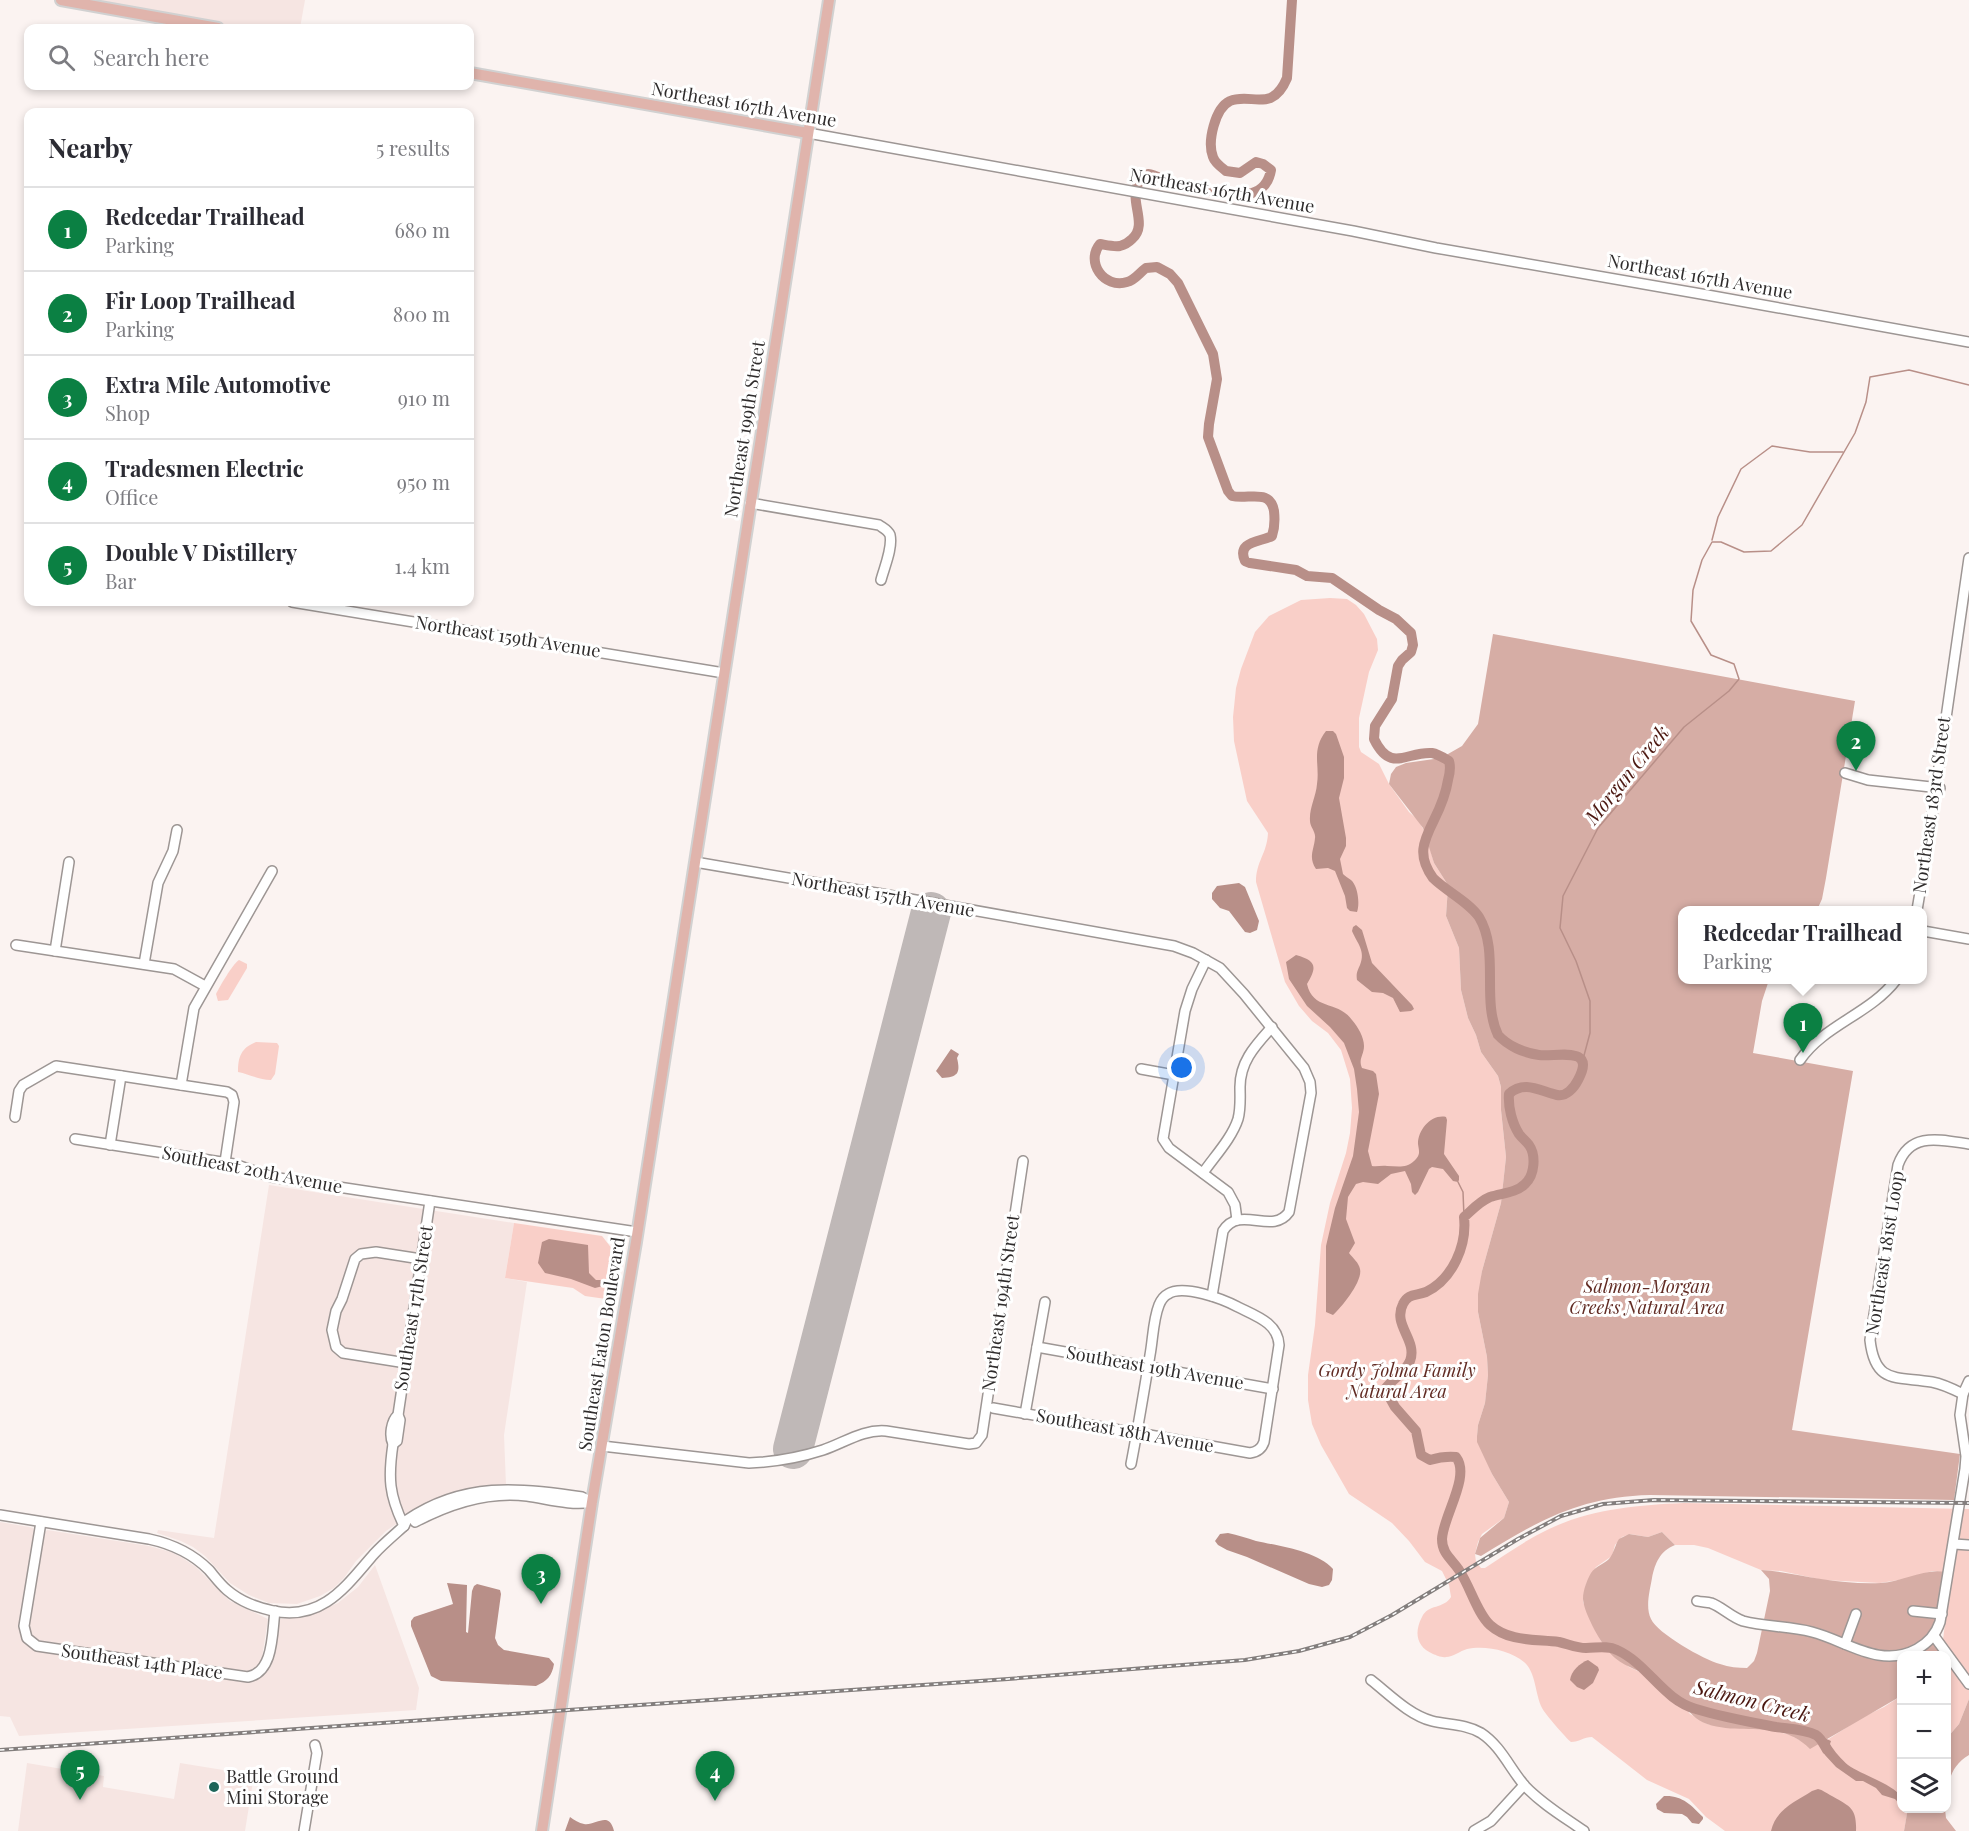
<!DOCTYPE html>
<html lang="en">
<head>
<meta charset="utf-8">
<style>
  :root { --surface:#fff; --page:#f7f7f7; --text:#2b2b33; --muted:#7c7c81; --line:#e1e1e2; --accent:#0b8043 }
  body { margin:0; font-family:"Playfair Display",serif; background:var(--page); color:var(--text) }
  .controls { position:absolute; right:18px; bottom:18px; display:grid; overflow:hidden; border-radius:12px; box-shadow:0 3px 9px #0003 }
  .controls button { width:54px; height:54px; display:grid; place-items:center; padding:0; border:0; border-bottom:2px solid var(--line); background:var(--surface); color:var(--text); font:30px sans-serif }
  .you { position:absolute; left:1182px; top:1068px; width:21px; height:21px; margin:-15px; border:4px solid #fff; border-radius:50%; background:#1a73e8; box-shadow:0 0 0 9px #1a73e833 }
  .badge { display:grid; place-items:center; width:39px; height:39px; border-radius:50%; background:var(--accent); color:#fff; font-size:20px; font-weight:700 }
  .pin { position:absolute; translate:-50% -50px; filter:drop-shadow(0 2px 3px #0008) }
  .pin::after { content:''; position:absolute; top:32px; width:21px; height:18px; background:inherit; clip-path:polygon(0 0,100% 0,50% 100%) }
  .popup { position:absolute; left:1678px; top:906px; width:249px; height:78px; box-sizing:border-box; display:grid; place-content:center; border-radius:12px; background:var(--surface); filter:drop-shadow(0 2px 4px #0005); font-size:20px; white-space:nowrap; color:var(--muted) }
  .popup b { font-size:22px; color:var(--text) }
  .popup::after { content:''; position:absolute; left:50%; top:100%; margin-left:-12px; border:12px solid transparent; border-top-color:var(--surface) }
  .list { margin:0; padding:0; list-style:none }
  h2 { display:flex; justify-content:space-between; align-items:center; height:78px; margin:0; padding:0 24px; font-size:26px }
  h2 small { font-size:20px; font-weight:400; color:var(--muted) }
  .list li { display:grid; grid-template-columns:39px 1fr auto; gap:18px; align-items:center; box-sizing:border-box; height:84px; padding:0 24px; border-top:2px solid var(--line) }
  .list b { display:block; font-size:22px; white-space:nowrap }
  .list p { margin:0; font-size:20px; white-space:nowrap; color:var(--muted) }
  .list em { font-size:20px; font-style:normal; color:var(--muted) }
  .icon { flex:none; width:33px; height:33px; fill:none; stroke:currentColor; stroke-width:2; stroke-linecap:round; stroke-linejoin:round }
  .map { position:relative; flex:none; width:1969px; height:1831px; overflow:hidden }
  .search { position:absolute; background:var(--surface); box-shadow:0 3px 9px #0003; left:24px; top:24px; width:450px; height:66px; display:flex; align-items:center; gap:15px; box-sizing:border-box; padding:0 21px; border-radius:12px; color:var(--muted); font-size:22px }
  .panel { position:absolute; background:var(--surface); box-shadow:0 3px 9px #0003; left:24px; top:108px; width:450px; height:498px; border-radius:12px }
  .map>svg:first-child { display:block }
  .built { fill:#f6e5e2 }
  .green { fill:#f9cfc8 }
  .forest { fill:#d6ada5 }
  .water { fill:#b88f88 }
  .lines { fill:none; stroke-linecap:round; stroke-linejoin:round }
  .stream { stroke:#b88f88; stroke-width:1.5 }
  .river { stroke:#b88f88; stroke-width:10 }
  .runway { stroke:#bfb8b7; stroke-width:40 }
  .minor-casing { stroke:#9d9694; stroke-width:12 }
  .major-casing { stroke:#d1d1d1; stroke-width:14 }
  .minor { stroke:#fff; stroke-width:9 }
  .major { stroke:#e0b4ac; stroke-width:10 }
  .rail-casing { stroke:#837e7d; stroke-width:4 }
  .rail { stroke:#fff; stroke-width:1.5; stroke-dasharray:4.5; stroke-linecap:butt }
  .poi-dot { fill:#1e665a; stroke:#fff; stroke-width:2 }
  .labels { text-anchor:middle; stroke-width:6; stroke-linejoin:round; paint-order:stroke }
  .street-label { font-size:18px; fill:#2f2c2c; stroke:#fff }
  .park-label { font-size:18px; font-style:italic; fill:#612b23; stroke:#fff }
  .poi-label { font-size:18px; fill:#2f2c2c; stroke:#fff; text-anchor:start }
  .water-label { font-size:20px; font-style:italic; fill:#4b1710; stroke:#fff }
</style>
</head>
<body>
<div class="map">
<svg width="1969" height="1831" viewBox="0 0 1969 1831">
  <rect width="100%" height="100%" fill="#fbf3f1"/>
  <g class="built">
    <polygon points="90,0 305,0 300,28 237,28"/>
    <polygon points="269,1185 514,1223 505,1278 527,1282 504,1435 506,1485 477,1488 417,1510 386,1531 356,1561 344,1578 334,1588 320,1596 297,1604 269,1603 249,1595 230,1583 205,1556 193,1547 181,1541 157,1533 158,1530 214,1538"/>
    <polygon points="0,1522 29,1527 33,1528 34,1532 19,1626 21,1637 31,1648 39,1651 87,1659 244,1682 259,1679 270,1668 278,1621 281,1619 305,1617 338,1603 358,1587 375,1565 419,1688 416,1710 19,1736 10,1717 0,1716"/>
    <polygon points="47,1530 149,1546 171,1552 181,1557 196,1567 230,1601 268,1619 261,1664 251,1672 246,1673 37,1640 30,1633 29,1625 43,1535"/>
    <polygon points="27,1763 104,1776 103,1787 174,1799 180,1763 254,1775 245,1831 18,1831"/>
  </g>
  <g class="green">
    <path d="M1330,598l17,1 9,6 8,9 13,25 1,11 -9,22 -10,46v29l2,5 18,12 10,20 20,28 9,8 8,14 8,29 12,19 2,5 -2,29 13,32 2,42 7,28 8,17 5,17 17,24 3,11v23l5,47 -5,46 -19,68 -4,41 9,45 1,18 -3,28 -7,22 -1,11 15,38 17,28 -5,16 -22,16 -4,8 -3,12 1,8 5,6h4c21,-14 41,-28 64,-39 42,-20 89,-24 135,-26l285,6v190l-10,25 -12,14v-77l6,-5 -10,-16 8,-67 -19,-2 -21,7 -31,5 -57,-3 -42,-9 -20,-1 -53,-22 -14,-3h-19l-13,-13 -14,5 -18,-3 -8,3 -7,8 -3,11 -16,11 -10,17 -3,18 18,39 28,26 26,12 27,24 8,11 17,10 24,4h28l16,3 16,4 10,6 20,3 40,-26 23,-11 17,-11 1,112 6,1 -4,22h-179l-19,-14 -17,-18 -42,-19 -55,-43c-8,0 -13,5 -21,5 -5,-4 -26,-28 -29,-34 -7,-14 -6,-36 -18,-46 -14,-12 -40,-17 -57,-13 -7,2 -14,8 -21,8 -4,1 -10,-2 -13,-3 -17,-7 -19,-22 -11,-37 6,-13 22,-8 29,-20l-2,-12 -7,-14 -17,-9 -16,-21 -17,-18 -43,-29 -28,-49 -9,-21 -4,-24v-25l7,-50 6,-80 9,-42 16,-50 4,-20 2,-25 -2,-29 -9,-29 -13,-17 -16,-12 -13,-15 -14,-24 -29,-100c0,-21 11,-28 12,-49l-21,-32 -13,-60 -1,-24 3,-29 5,-19 14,-37 14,-16 32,-16z"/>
    <path d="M239,960l8,4v4l-19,32 -10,1 -2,-7c4,-8 16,-29 23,-34z"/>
    <path d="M256,1042l21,1 2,3 -4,28 -4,6c-12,0 -22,-6 -33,-8 0,-15 3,-24 18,-30z"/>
    <polygon points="514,1223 602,1236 620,1259 613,1300 585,1296 573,1288 505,1278"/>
  </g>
  <g class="forest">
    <path d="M1493,634l362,67 -29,177 -4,21 -5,11h-134v70h86l-7,21 -9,52 100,18 -61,359 168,24 -6,46 -304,-5c-70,2 -111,25 -169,61l-6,-2 5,-16 24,-20 5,-16 -17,-28 -15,-32v-6l1,-11 7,-22 3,-28 -1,-18 -9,-45v-18l4,-23 19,-68 5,-46 -5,-47v-23l-3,-11 -17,-24 -5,-17 -8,-17 -7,-28 -2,-42 -13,-32 2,-29 -2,-5 -12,-19 -11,-35 -34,-44 2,-10 5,-7 10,-4 35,-5 21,-12 16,-22z"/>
    <path d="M1662,1532l13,13c-15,6 -20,18 -23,33 -2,12 -7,29 -1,41 6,14 53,41 69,45 9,3 18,4 27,4l7,-7 3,-8 13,-62 -1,-12 -8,-9c21,1 39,6 60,9 19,3 40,5 60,4 21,-1 44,-15 64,-11l-5,33 -6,25 11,25 -43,1 -1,40 -91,53c-32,-31 -67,-13 -103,-25 -12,-4 -17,-12 -25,-20 -7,-8 -17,-18 -27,-24 -12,-9 -28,-12 -40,-22 -12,-10 -31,-44 -32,-59 0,-9 4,-19 8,-26 5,-7 13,-9 18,-14 5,-6 6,-14 10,-20l10,-5 19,3z"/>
    <path d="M1969,1699v56c-15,9 -19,20 -22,36v-53l12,-14z"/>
    <polygon points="1908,1808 1945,1809 1946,1818 1956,1831 1904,1831"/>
  </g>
  <g class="water">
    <path d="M1326,731h7l3,3 8,23v21l-5,20 7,40v8l-6,13 3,15c2,2 5,4 8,6 7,6 9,24 6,32l-7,-1 -3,-3 -2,-12 -10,-25 -7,-3 -12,1c-8,-12 -2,-19 -1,-31 1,-6 -5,-11 -5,-17 -1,-13 6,-24 7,-37 3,-19 -6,-34 9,-53z"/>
    <polygon points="1239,883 1245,887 1259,921 1257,930 1250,933 1245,932 1229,911 1220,908 1212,899 1212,893 1217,886"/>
    <path d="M1356,925l6,5 10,33 40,42 2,4 -3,2 -11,1 -7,-14 -10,-5 -11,-1 -15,-12c-1,-7 0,-8 3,-15 6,-14 -3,-22 -8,-34l1,-4z"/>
    <path d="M1296,955c21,6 21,12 11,29 6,27 31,16 45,36 6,7 12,17 12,26 0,9 -6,13 -2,22l11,3 3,3 3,20 -11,57 4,15c5,1 10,-1 15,0 9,0 19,3 27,-5 7,-6 5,-10 4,-17 0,-15 14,-30 28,-27l1,3 -3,34 15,22v4l-1,2 -5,-1 -10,-12 -11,-2 -3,2 -11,23 -3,3 -3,-3 -1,-8 -6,-13 -14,3 -13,10 -15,-2 -7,2 -8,13 -2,22 9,24 -6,10c4,5 10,10 11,16 3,12 -18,38 -27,46l-7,-3v-66l9,-38 18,-52 6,-44 -2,-23 -3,-20 -10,-26 -14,-16 -23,-21 -18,-27 -3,-17z"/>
    <path d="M951,1049l8,5 -2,4c4,16 0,19 -15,20l-6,-7z"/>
    <polygon points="549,1239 588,1245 589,1273 596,1280 606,1280 607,1285 595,1288 571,1279 545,1273 538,1263 542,1242"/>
    <path d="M1228,1533c10,2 19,5 28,8 23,5 61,10 77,28l-1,11 -3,5 -7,2 -13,-3 -62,-27 -20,-7 -9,-5 -3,-4 5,-7z"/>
    <path d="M447,1583l20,2 -1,47 2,1 4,-42 2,-5 3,-2 23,6 1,4 -6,44 3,7 6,5 45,8 5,6c-2,12 -7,17 -18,22l-95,-5 -10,-5 -20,-50v-5l3,-4 39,-13z"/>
    <path d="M1588,1660l10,7 1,3 -6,13 -9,7 -7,-3 -7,-7c1,-9 10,-17 18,-20z"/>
    <path d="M1820,1736l11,5 -1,3c4,7 12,16 18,21 12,9 47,20 53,32 1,1 0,7 0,9l-6,-7 -13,-4 -6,-7 -13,-7h-7l-20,-14 -11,-12z"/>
    <path d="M1818,1789c5,1 8,4 12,6 19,11 27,12 26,36h-85c5,-22 24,-29 41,-40z"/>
    <path d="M1664,1796c18,-1 27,9 39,21v2l-4,5 -7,-1 -5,-6 -5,-3 -18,-1 -7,-4 -1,-5z"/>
    <path d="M570,1817c4,3 9,6 14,7 12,2 25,-14 30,7h-49z"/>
  </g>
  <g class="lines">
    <g class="stream">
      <polyline points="1712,540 1718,517 1741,469 1772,446 1810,452 1843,452"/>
      <polyline points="1582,1063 1590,1033 1590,1001 1576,961 1560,928 1563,896 1598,828 1684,727 1729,691 1739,679 1734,664 1711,655 1691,621 1693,590 1702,560 1712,542 1721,542 1744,552 1771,551 1802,525 1855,433 1866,402 1870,377 1909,370 1969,385"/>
      <polyline points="1458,1182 1463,1192 1464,1217"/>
    </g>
    <path class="river" d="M1292,0l-5,78c-15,36 -36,14 -57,23 -15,7 -23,41 -17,56 2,6 8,10 13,14l14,2 16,-11 7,2 8,6c-6,33 -37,24 -61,21 -12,-2 -25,-4 -36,-8 -10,-2 -17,-8 -26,-9 -29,17 4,48 -16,65 -3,3 -8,6 -12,7 -6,1 -14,-1 -20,-2 -15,18 4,45 27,38 8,-2 12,-9 19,-14l11,-1 13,7 8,9 35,71 4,25 -8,45 -1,13 20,54 4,5c16,4 38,-8 42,15 1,9 1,16 -2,25 -11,6 -36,5 -27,25l5,2 46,7 11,6 25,2 47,32 17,9 15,14 2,12 -2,7 -9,8 -4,6 -6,33 -17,27 -1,13c17,35 33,12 58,14 6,1 12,5 17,8 2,7 1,12 -1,19 -2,13 -8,28 -14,40 -11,22 -17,36 -1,58 13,13 36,24 46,39 21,35 2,82 19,118 10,11 26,18 41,20 18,2 58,-10 39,25 -4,8 -12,17 -21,15 -17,-4 -33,-15 -48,-1 -1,13 3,29 10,40 3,4 7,7 10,11 7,10 6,30 -4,39 -9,9 -23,9 -35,13 -10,4 -18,13 -26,20 3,28 -11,62 -38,75 -10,4 -18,1 -23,12 -11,21 15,36 7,57 -5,12 -18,18 -25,28l10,18 21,24 5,24 9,5c10,-3 16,-4 26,-3 15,19 -13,59 -14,82 0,15 10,20 17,31 11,16 18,43 31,55 19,17 45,14 69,17 9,2 18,6 27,6 11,0 21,-3 31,2 31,14 46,50 79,59 26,8 54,13 80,18 13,2 28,2 40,8 5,3 8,10 11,15"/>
    <polyline class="runway" points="793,1449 931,912"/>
    <g class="minor-casing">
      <g id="minor">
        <polyline points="808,133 1353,231 1436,248 1707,295 1969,342"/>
        <path d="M750,503l129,22c4,3 9,5 11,10 3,13 -6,33 -9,45"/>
        <polyline points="292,602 724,673"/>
        <polyline points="1845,773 1868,780 1940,788"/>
        <path d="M695,862l187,32 292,52 19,7 27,15 24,26 60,74 6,14 1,11 -22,119c-17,24 -49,-8 -66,19l-11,65"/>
        <polyline points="1917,910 1926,857 1969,558"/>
        <polyline points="1923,931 1969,939"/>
        <polyline points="16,945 174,969 205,986"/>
        <polyline points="55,951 69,862"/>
        <polyline points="1206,960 1192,989 1185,1011 1163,1139 1169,1148 1228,1192 1235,1205 1237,1220"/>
        <polyline points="144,964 158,883 173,851 177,830"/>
        <path d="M1800,1060c24,-35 70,-46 96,-80"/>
        <polyline points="1141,1069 1174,1075"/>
        <polyline points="181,1085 194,1008 272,871"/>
        <polyline points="15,1117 19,1091 23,1085 56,1066 227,1092 232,1095 234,1102 225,1162"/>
        <polyline points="75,1139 234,1164 272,1177 637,1232"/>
        <polyline points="110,1145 121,1076"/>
        <path d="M1203,1173c11,-16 29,-35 35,-54 3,-11 2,-22 2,-32 0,-26 16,-42 32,-60"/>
        <polyline points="1037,1347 1273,1389"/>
        <polyline points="406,1363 343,1353 336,1347 332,1330 336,1311 342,1299 355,1259 361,1254 376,1252 421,1259"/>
        <path d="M1963,1394c-10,-5 -20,-10 -31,-12 -35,-6 -57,3 -62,-42l28,-175c12,-34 43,-25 71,-21"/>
        <path d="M993,1408l132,23 19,3 106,19c7,-1 12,-5 14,-11l15,-97c-1,-22 -23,-29 -41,-38 -15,-8 -55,-23 -70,-13 -4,2 -7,6 -9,11 -6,15 -6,34 -9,50 -6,36 -12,73 -19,109"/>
        <polyline points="1025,1414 1045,1302"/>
        <path d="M398,1415c-7,6 -9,21 -5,29 -5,34 -4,51 11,82"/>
        <polyline points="393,1444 397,1441 400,1420 398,1415 430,1201"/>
        <path d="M602,1446l147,17c26,-1 49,-5 74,-13 21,-7 40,-21 63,-19l83,13 7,-1 6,-8 41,-274"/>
        <path d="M0,1515l149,24c23,5 43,14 60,31 6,7 11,14 18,20 14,12 29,17 46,21 50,10 73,-25 101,-57 9,-10 20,-19 30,-28l3,-6c56,-38 112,-33 175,-23l10,5"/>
        <path d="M41,1522l-17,104 3,12 10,8 211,31c26,-5 24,-44 27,-66"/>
        <path d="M415,1522c34,-18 73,-31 112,-26 21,3 44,10 65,6"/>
        <polyline points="1954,1544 1969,1545"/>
        <path d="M1697,1601c4,1 10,1 14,2 11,4 20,14 32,18 23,6 46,5 69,11 35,9 68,37 105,17 11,-6 19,-15 23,-27l25,-153 1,-13 -6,-41 3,-21 6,-13"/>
        <polyline points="1913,1611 1942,1614"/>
        <polyline points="1934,1636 1969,1684"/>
        <polyline points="1845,1644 1856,1614"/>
        <path d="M1371,1680c18,14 38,35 61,41 16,4 34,3 49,12 20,13 29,36 44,53 17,18 39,31 59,45"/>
        <polyline points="304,1831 317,1753 315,1745"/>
        <polyline points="1474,1831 1491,1821 1524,1785"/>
      </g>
    </g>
    <g class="major-casing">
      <g id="major">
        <polyline points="61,0 218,28"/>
        <polyline points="470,73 808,133"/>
        <polyline points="542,1831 592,1502 636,1242 829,0"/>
      </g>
    </g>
    <use href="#minor" class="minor"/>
    <use href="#major" class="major"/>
    <g class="rail-casing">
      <polyline id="rail" points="0,1750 1008,1679 1245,1660 1299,1651 1350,1637 1392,1615 1518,1539 1561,1516 1603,1504 1654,1500 1969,1503"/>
    </g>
    <use href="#rail" class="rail"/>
  </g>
  <circle class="poi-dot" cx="214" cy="1787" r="6"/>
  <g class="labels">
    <g class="street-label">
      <text transform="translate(744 105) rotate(10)" y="6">Northeast 167th Avenue</text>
      <text transform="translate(1222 191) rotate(10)" y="6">Northeast 167th Avenue</text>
      <text transform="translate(1700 277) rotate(10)" y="6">Northeast 167th Avenue</text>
      <text transform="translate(745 429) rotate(-81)" y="6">Northeast 199th Street</text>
      <text transform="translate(508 637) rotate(9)" y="6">Northeast 159th Avenue</text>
      <text transform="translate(1932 805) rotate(-82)" y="6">Northeast 183rd Street</text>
      <text transform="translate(883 895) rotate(10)" y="6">Northeast 157th Avenue</text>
      <text transform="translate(252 1170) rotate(11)" y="6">Southeast 20th Avenue</text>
      <text transform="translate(1885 1253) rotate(-81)" y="6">Northeast 181st Loop</text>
      <text transform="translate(1001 1303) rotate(-82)" y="6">Northeast 194th Street</text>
      <text transform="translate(414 1308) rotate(-81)" y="6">Southeast 17th Street</text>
      <text transform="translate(602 1344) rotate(-81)" y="6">Southeast Eaton Boulevard</text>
      <text transform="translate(1155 1368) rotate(10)" y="6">Southeast 19th Avenue</text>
      <text transform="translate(1125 1431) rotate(10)" y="6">Southeast 18th Avenue</text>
      <text transform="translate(142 1662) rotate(8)" y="6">Southeast 14th Place</text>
    </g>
    <g class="park-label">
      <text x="1647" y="1293">Salmon-Morgan<tspan x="1647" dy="21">Creeks Natural Area</tspan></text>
      <text x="1397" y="1377">Gordy Jolma Family<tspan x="1397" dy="21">Natural Area</tspan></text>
    </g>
    <g class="poi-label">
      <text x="226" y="1783">Battle Ground<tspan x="226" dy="21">Mini Storage</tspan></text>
    </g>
    <g class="water-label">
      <text transform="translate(1627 775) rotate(-51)" y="7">Morgan Creek</text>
      <text transform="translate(1752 1701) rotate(14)" y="7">Salmon Creek</text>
    </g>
  </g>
</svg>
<div class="controls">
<button>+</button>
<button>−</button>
<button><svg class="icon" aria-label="layers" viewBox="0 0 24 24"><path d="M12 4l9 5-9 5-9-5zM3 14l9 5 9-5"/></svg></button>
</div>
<div class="you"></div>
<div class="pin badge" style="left:1803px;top:1053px">1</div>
<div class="popup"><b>Redcedar Trailhead</b>Parking</div>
<div class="pin badge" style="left:1856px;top:771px">2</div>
<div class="pin badge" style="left:541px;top:1604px">3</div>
<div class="pin badge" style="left:715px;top:1801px">4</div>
<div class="pin badge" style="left:80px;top:1800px">5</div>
<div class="search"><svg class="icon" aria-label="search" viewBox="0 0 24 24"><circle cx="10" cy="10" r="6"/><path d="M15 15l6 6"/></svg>Search here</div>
<section class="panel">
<h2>Nearby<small>5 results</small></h2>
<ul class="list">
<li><span class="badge">1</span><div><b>Redcedar Trailhead</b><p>Parking</p></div><em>680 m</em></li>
<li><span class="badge">2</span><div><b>Fir Loop Trailhead</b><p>Parking</p></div><em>800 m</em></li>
<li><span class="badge">3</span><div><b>Extra Mile Automotive</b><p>Shop</p></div><em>910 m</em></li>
<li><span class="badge">4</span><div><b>Tradesmen Electric</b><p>Office</p></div><em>950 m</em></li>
<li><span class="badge">5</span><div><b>Double V Distillery</b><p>Bar</p></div><em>1.4 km</em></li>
</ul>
</section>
</div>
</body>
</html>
